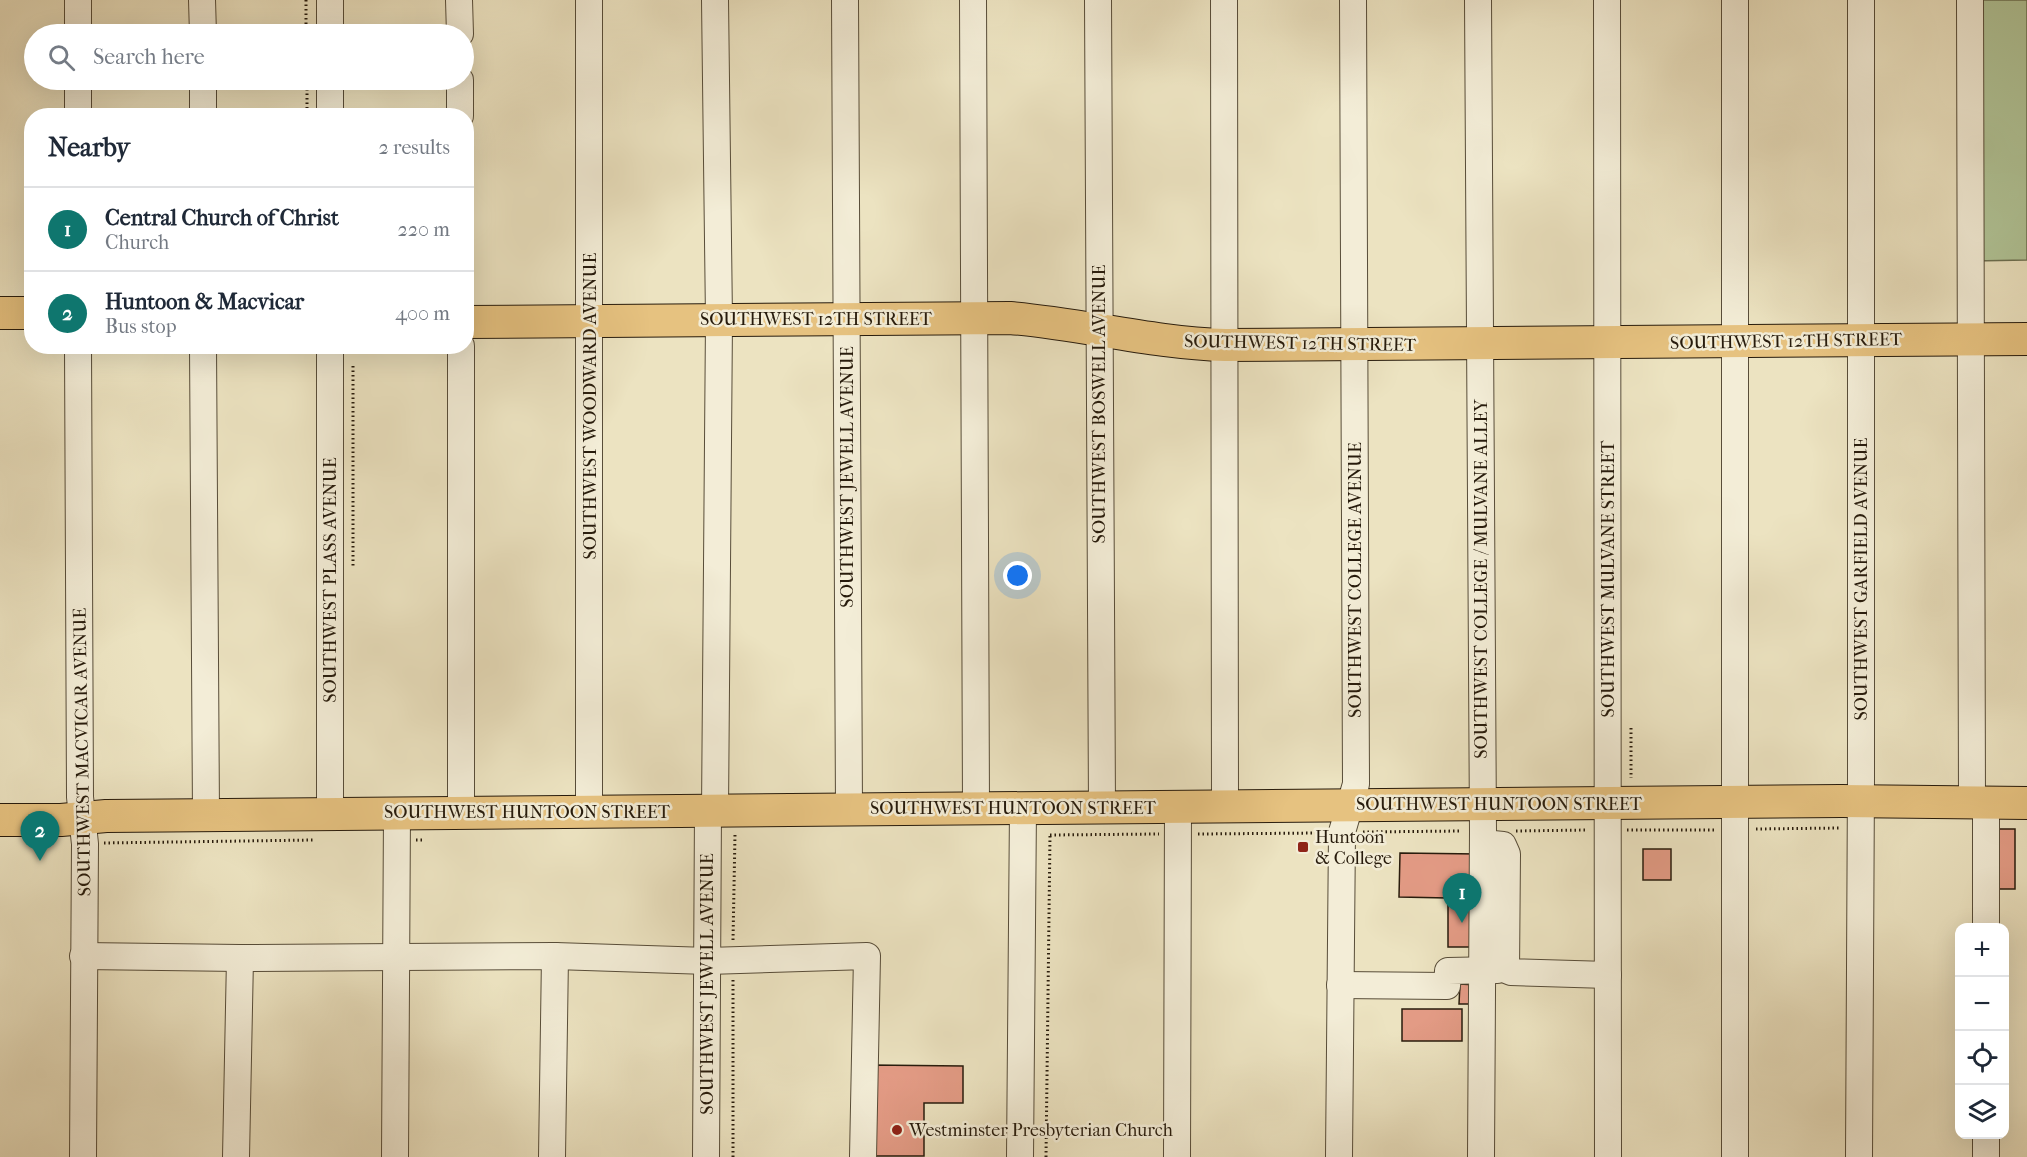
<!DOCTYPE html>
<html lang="en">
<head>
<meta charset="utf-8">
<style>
  :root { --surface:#fff; --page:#f2f2f3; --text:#1f2937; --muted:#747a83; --line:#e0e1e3; --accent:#0f766e }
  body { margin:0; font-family:"IM FELL French Canon",serif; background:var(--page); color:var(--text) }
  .controls { position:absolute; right:18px; bottom:18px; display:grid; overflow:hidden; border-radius:12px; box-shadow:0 6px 24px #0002 }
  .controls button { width:54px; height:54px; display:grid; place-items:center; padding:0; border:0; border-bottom:2px solid var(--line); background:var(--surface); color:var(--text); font:30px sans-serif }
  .you { position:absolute; left:1018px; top:576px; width:21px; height:21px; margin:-15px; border:4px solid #fff; border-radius:50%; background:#1a73e8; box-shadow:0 0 0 9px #1a73e833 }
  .badge { display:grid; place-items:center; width:39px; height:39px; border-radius:50%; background:var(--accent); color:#fff; font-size:20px; font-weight:700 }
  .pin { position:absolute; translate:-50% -50px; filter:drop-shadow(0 2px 3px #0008) }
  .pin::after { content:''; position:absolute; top:32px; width:21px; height:18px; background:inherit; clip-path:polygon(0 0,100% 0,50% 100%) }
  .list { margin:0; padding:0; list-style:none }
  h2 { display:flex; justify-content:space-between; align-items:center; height:78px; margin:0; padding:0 24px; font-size:26px }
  h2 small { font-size:20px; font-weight:400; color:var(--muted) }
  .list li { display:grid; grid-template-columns:39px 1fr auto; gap:18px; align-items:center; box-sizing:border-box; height:84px; padding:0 24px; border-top:2px solid var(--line) }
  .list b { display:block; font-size:22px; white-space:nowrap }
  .list p { margin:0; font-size:20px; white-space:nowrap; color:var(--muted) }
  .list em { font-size:20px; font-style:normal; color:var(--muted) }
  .icon { flex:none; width:33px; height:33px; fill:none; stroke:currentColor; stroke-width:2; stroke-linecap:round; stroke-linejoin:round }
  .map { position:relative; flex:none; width:2027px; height:1157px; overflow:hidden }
  .search { position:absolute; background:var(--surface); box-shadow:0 6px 24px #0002; left:24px; top:24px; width:450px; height:66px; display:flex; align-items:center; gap:15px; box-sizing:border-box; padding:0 21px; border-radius:33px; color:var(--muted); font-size:22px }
  .panel { position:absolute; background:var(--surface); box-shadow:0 6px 24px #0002; left:24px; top:108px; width:450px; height:246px; border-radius:24px }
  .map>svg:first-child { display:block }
  .green { fill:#b1c598; stroke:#6c7052; stroke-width:1.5 }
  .building { fill:#e39b85; stroke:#271b0c; stroke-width:1.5 }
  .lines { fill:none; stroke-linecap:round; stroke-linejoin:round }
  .minor-casing { stroke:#584d39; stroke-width:28 }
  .major-casing { stroke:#271b0c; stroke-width:34 }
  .path { stroke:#271b0c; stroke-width:3; stroke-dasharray:1.5 3; stroke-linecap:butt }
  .minor { stroke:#f3edd7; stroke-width:26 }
  .major { stroke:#e6c280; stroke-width:32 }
  .poi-dot { fill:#8f2418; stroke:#f3edd7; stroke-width:2 }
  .labels { text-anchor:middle; stroke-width:5; stroke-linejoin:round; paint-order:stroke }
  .street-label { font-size:18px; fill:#271b0c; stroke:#f3edd7 }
  .poi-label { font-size:18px; fill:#271b0c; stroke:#f3edd7; text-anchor:start }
</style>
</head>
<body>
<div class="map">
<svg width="2027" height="1157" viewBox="0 0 2027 1157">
  <rect width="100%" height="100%" fill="#ece3c1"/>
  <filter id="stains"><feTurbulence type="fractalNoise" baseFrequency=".00333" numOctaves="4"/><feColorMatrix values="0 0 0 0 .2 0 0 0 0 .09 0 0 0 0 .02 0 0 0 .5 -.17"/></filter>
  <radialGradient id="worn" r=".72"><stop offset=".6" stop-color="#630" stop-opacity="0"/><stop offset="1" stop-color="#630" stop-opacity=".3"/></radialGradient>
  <polygon class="green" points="1972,0 2027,0 2027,260 1973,261"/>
  <g class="building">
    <rect x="1992" y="829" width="23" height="60"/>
    <rect x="1643" y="849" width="28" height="31"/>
    <polygon points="1400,853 1478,854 1475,947 1448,947 1448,898 1399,897"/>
    <polygon points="1460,984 1476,985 1475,1004 1459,1004"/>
    <rect x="1402" y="1009" width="60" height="32"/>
    <polygon points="870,1065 963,1066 963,1103 924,1103 924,1156 870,1156"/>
  </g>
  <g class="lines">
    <g class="minor-casing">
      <g id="minor">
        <polyline points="78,0 78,34"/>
        <polyline points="202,0 203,34"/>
        <polyline points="330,0 330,34"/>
        <polyline points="459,0 460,34"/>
        <polyline points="589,0 589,811"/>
        <polyline points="715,0 719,320 715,810"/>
        <polyline points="845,0 849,809"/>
        <polyline points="973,0 976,808"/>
        <polyline points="1098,0 1102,808"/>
        <polyline points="1224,0 1225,806"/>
        <polyline points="1478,0 1483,831 1481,1157"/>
        <polyline points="1607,0 1608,1157"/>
        <polyline points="1735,0 1735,1157"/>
        <polyline points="1970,0 1972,803"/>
        <polyline points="78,80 78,116"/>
        <polyline points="203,80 203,116"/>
        <polyline points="330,80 330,116"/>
        <polyline points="460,80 460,116"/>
        <polyline points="78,346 80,797 85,844 83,1157"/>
        <polyline points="203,346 206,815"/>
        <polyline points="330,346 330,813"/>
        <polyline points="461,812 461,346"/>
        <polyline points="1483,843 1503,845 1507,854 1506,970 1511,972 1608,975"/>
        <polyline points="1986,928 1986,803"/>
        <polyline points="83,956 240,958 555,956 708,961 867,956 863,1157"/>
        <polyline points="1340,985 1447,986 1448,971 1497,970"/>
        <polyline points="236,1157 240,958"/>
        <polyline points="395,1157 397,813"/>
        <polyline points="552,1157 555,956"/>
        <polyline points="706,1157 708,810"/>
        <polyline points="1020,1157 1023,808"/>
        <polyline points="1177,1157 1178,807"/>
        <polyline points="1339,1157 1342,832 1356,784 1353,0"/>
        <polyline points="1859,1157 1861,779 1861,0"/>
        <polyline points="1986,1157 1986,1134"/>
      </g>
    </g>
    <g class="major-casing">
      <g id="major">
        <polyline points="0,313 32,313"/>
        <path d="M466,322l544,-4c72,6 142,25 215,27l802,-6"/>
        <polyline points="0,820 61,820 106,816 1841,801 2027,803"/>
      </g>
    </g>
    <g class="path">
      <polyline points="306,0 306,34"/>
      <polyline points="307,80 307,116"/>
      <polyline points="353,366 353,567"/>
      <polyline points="1631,728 1631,778"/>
      <polyline points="1756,829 1840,828"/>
      <polyline points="1627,830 1714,830"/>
      <polyline points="1516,831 1588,830"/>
      <polyline points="1363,832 1462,831"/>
      <polyline points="1198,834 1321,833"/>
      <polyline points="1050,835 1159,834"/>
      <polyline points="416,840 423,840"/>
      <polyline points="104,843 313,840"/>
      <polyline points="733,940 735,834"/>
      <polyline points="733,980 733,1157"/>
      <polyline points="1046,1157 1050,835"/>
    </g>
    <use href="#minor" class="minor"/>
    <use href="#major" class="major"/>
  </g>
  <g class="poi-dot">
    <rect x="1297" y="841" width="12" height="12" rx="3"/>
    <circle cx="897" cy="1130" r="6"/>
  </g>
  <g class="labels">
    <g class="street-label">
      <text x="816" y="325">SOUTHWEST 12TH STREET</text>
      <text transform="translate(1786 341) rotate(-1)" y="6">SOUTHWEST 12TH STREET</text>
      <text transform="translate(1300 343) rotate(1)" y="6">SOUTHWEST 12TH STREET</text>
      <text transform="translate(1099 404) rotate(-90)" y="6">SOUTHWEST BOSWELL AVENUE</text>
      <text transform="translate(590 406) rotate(-90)" y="6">SOUTHWEST WOODWARD AVENUE</text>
      <text transform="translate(847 477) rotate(-90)" y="6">SOUTHWEST JEWELL AVENUE</text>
      <text transform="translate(1481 579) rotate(-90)" y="6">SOUTHWEST COLLEGE / MULVANE ALLEY</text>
      <text transform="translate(1608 579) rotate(-90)" y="6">SOUTHWEST MULVANE STREET</text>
      <text transform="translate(1861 579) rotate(-90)" y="6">SOUTHWEST GARFIELD AVENUE</text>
      <text transform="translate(330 580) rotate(-90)" y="6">SOUTHWEST PLASS AVENUE</text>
      <text transform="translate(1355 580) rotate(-90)" y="6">SOUTHWEST COLLEGE AVENUE</text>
      <text transform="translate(82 752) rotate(-91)" y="6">SOUTHWEST MACVICAR AVENUE</text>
      <text x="1499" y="810">SOUTHWEST HUNTOON STREET</text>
      <text x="1013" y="814">SOUTHWEST HUNTOON STREET</text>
      <text x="527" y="818">SOUTHWEST HUNTOON STREET</text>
      <text transform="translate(707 984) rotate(-90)" y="6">SOUTHWEST JEWELL AVENUE</text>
    </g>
    <g class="poi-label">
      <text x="1315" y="843">Huntoon<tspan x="1315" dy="21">&amp; College</tspan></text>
      <text x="909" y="1136">Westminster Presbyterian Church</text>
    </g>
  </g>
  <rect width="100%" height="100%" filter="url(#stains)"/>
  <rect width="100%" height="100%" fill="url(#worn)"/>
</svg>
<div class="controls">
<button>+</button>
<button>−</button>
<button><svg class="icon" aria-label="locate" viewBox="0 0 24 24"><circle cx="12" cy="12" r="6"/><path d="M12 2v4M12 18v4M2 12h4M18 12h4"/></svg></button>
<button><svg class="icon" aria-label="layers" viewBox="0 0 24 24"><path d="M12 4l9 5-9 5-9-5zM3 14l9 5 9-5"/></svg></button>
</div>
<div class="you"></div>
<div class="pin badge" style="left:1462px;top:923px">1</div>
<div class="pin badge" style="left:40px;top:861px">2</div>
<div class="search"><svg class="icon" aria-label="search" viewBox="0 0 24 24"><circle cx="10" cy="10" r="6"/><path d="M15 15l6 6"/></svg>Search here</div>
<section class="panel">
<h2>Nearby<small>2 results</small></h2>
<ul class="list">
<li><span class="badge">1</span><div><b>Central Church of Christ</b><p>Church</p></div><em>220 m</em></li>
<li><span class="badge">2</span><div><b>Huntoon &amp; Macvicar</b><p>Bus stop</p></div><em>400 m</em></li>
</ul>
</section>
</div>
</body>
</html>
